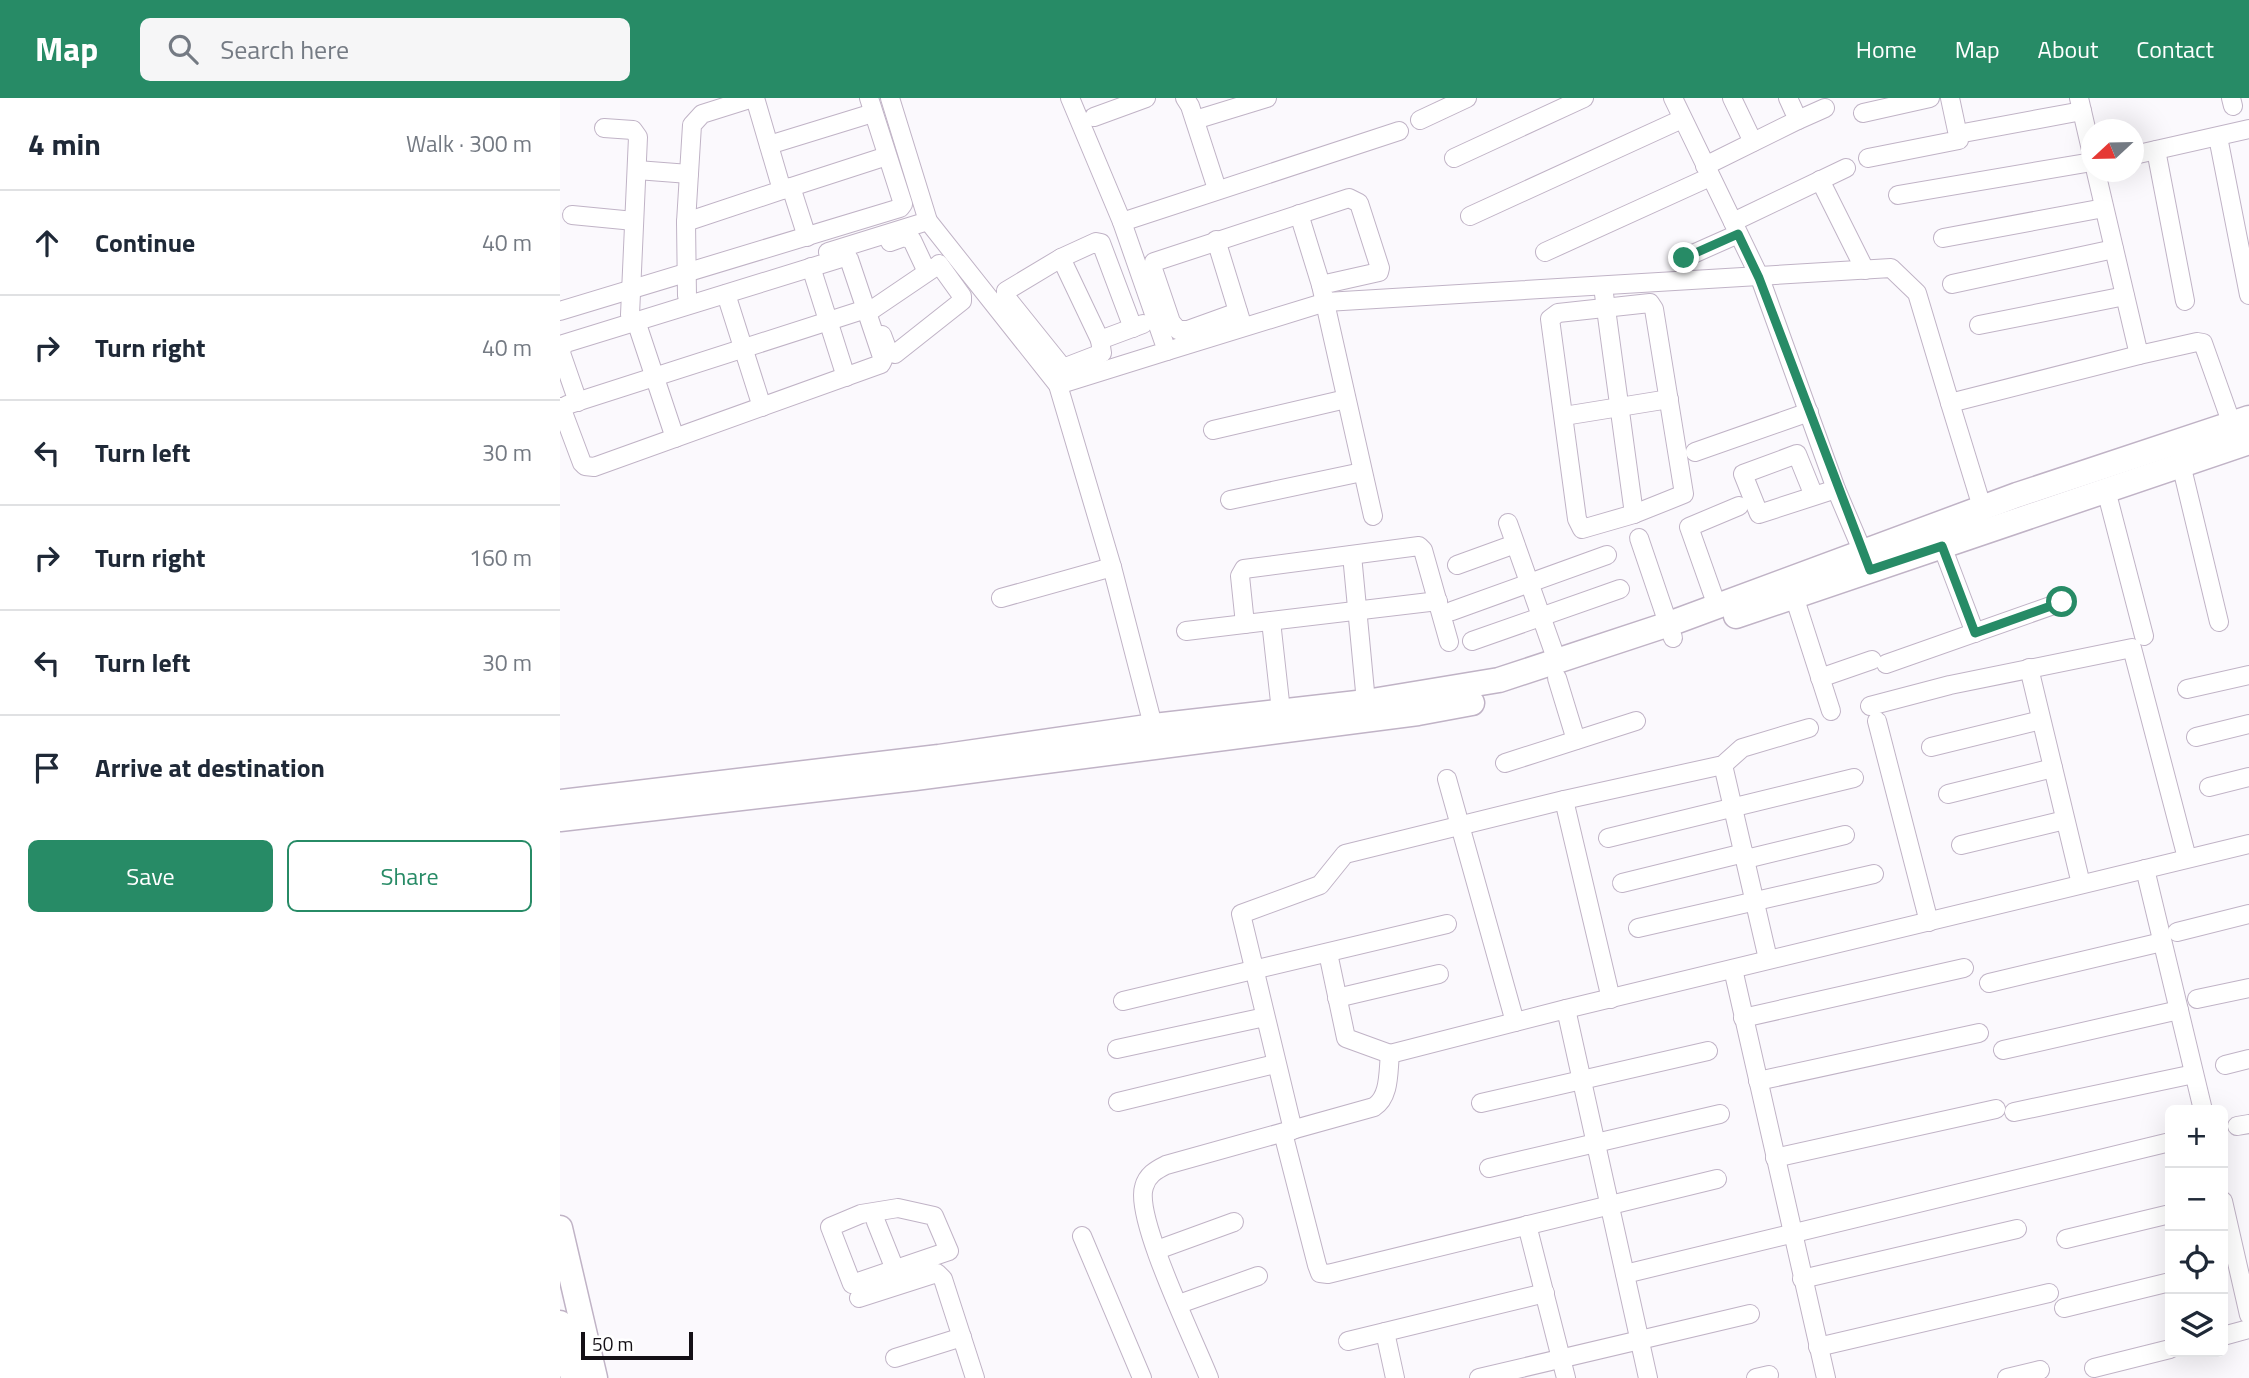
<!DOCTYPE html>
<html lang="en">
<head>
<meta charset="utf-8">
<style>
  :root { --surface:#fff; --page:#f6f6f7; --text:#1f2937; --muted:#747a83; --line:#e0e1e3; --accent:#278b66 }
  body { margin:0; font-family:"Titillium Web",sans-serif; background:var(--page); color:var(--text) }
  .controls { position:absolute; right:21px; bottom:21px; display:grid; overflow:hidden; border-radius:10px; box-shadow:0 7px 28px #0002 }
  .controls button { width:63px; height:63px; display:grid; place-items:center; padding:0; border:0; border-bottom:2px solid var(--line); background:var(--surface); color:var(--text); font:35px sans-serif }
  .compass { position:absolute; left:1521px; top:21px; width:63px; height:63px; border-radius:50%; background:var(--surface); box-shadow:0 7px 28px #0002; rotate:248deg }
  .scale { position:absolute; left:21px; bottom:18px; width:112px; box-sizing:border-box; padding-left:7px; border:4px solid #141016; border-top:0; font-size:19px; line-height:24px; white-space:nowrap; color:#141016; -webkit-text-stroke:5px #fff; paint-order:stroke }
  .stop { position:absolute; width:21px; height:21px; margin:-16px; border:5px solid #278b66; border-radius:50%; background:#fff }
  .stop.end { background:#278b66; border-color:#fff; box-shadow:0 2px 7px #0008 }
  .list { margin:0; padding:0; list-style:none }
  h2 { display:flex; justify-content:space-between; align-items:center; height:91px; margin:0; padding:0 28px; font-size:30px }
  h2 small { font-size:23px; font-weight:400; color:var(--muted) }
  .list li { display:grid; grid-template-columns:46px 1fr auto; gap:21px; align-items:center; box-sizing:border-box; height:105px; padding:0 28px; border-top:2px solid var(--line) }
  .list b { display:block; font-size:26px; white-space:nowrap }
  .list em { font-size:23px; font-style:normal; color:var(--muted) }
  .actions { display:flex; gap:14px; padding:21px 28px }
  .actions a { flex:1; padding:16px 0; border:2px solid var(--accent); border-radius:10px; text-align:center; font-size:24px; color:var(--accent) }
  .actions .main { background:var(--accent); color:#fff }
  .icon { flex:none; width:38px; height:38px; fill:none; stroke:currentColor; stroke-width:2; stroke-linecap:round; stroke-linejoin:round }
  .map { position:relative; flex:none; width:1689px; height:1280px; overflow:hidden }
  header { display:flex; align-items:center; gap:42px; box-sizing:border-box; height:98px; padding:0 35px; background:var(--accent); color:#fff }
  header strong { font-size:33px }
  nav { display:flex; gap:38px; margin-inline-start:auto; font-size:24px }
  .search { width:490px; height:63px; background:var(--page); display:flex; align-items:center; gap:18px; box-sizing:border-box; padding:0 24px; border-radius:10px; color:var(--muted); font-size:26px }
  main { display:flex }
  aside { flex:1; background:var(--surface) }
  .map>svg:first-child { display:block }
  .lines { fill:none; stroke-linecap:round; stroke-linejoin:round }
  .street-casing { stroke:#c0b3c6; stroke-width:20 }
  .secondary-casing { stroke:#c0b3c6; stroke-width:27 }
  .street { stroke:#fff; stroke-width:18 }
  .secondary { stroke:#fff; stroke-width:24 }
  .route { stroke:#278b66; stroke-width:9 }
</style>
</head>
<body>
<header>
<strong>Map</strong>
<div class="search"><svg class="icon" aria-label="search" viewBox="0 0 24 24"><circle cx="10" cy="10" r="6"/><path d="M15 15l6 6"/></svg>Search here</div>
<nav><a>Home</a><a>Map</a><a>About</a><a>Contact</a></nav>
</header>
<main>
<aside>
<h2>4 min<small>Walk · 300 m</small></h2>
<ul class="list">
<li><svg class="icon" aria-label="ahead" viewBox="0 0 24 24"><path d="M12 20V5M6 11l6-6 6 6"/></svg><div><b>Continue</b></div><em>40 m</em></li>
<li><svg class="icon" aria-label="right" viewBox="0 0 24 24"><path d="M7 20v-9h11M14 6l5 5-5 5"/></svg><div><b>Turn right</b></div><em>40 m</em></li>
<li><svg class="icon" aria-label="left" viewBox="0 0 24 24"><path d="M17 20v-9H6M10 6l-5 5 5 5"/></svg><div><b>Turn left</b></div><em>30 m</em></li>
<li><svg class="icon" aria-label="right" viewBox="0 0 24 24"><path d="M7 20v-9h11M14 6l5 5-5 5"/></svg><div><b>Turn right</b></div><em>160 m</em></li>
<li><svg class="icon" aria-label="left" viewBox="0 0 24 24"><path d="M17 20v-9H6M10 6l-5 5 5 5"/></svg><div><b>Turn left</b></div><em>30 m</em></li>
<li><svg class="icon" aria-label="arrive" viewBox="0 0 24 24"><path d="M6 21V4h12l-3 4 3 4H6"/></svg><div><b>Arrive at destination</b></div></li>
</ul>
<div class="actions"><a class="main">Save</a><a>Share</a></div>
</aside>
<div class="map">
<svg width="1689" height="1280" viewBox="0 0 1689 1280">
  <rect width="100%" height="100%" fill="#fbf9fd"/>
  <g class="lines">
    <g class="street-casing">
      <g id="street">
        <polyline points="330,0 368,123 498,287 552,469 596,639"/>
        <polyline points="625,0 630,8 657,91"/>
        <polyline points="1113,0 1200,180 1276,391 1307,464"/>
        <polyline points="1172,0 1193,44"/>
        <polyline points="1519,0 1532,56"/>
        <polyline points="1671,0 1673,8"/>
        <polyline points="1303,15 1370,0"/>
        <polyline points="534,19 586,0"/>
        <polyline points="635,22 707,0"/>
        <polyline points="860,22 907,0"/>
        <polyline points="1238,22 1265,10"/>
        <polyline points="44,30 73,32 78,39 70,217"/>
        <polyline points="1398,36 1522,13"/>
        <polyline points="1658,39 1689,197"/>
        <polyline points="209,47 313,15"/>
        <polyline points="1596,52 1625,203"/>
        <polyline points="1574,57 1689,31"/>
        <polyline points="894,60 1024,0"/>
        <polyline points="1308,60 1399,42 1390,0"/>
        <polyline points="1145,68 1238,22 1228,0"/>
        <polyline points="77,72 129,76"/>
        <polyline points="1536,74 1579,257 1637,244 1643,245 1675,335"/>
        <polyline points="1260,82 1305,172"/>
        <polyline points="231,89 247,139"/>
        <polyline points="222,92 327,58"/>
        <polyline points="1338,97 1532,64"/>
        <polyline points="739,116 761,187"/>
        <polyline points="12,117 74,123"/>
        <polyline points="910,118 1122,21"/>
        <polyline points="126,124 222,92 195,0"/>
        <polyline points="562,124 839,33"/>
        <polyline points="1173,124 1286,70"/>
        <polyline points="1383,140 1544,110"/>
        <polyline points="656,142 681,223"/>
        <polyline points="330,144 344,139 352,142 367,174"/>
        <polyline points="268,154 368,123"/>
        <polyline points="985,154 1150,79"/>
        <polyline points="501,160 540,242 583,226"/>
        <polyline points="1124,160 1178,136"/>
        <polyline points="251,169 286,279"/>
        <polyline points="1392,186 1554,151"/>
        <polyline points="166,196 202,309"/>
        <polyline points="1044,196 1074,416"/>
        <polyline points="127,198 126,124 132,27 142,16 193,0"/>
        <polygon points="1090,205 1094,211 1124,396 1074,416 1022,431 1017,421 990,221 998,215"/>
        <polyline points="313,211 375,169"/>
        <polyline points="0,213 340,110 343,106 309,0"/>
        <polyline points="678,214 628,232 618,232 611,224 593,171 594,164 789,100 799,105 820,170 819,174 761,187 813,418"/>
        <polyline points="76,223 115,340"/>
        <polyline points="1419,227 1565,198"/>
        <polyline points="322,237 328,253 335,256 402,203 402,198 379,166"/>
        <polyline points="540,242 542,255 503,270 446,199 446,193 501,160 536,144 541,145 573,230"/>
        <polyline points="607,253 766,204 1331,170 1357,195 1390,305 1579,257"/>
        <polyline points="498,287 607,253 562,124 510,0"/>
        <polyline points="1390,305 1422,409"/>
        <polyline points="7,307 306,211"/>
        <polyline points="1,309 22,365 25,368 34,369 321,266 323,262 289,161 285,159 3,246 1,255 18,304"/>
        <polyline points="1004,318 1109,301"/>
        <polyline points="653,332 786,301"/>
        <polyline points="1135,354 1249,314"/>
        <polyline points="1621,366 1659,524"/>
        <polyline points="1546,392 1584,538"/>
        <polyline points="1254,398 1237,356 1183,376 1199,416 1276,391"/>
        <polyline points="670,402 802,374"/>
        <polyline points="948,425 997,563"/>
        <polyline points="1079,440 1113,540"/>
        <polyline points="1382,448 1415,535"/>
        <polyline points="792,457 806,604"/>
        <polyline points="897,467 955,446"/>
        <polyline points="1234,498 1271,613"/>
        <polyline points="441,500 552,469"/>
        <polyline points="1157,508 1129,429 1179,408"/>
        <polyline points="892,513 1047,457"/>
        <polyline points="711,523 721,613"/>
        <polyline points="685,526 680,478 684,471 859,448 863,452 889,544"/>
        <polyline points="626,533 878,503"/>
        <polyline points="912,543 1060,491"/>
        <polyline points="1326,566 1502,504"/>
        <polyline points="1469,570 1521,786"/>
        <polyline points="997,580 1016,642"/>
        <polyline points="1260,580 1312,562"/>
        <polyline points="1627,591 1689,577"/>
        <polyline points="1310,608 1390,587 1572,550 1627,760"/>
        <polyline points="1317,623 1369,824"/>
        <polyline points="1636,639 1689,626"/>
        <polyline points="1371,649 1481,622"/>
        <polyline points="945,665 1076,623"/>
        <polyline points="1163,667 1208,861"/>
        <polyline points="887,681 955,924"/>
        <polyline points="1649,689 1689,679"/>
        <polyline points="1388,696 1493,670"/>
        <polyline points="1004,702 1163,667 1182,650 1249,630"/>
        <polyline points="1048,740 1294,680"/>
        <polyline points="1401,747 1505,722"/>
        <polyline points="1186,761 1285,737"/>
        <polyline points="1585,771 1643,1012"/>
        <polyline points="1062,785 1184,755"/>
        <polyline points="1078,830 1314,776"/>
        <polyline points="1617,834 1689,816"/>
        <polyline points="768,855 786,940 830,956"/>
        <polyline points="1173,871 1266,1280"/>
        <polyline points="1429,885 1602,844"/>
        <polyline points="777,900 879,876"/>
        <polyline points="1637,901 1689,890"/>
        <polyline points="563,903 887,826"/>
        <polyline points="1006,911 1689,746"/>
        <polyline points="1183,920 1404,870"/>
        <polyline points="557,951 705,919"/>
        <polyline points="1443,952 1619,912"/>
        <polyline points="1665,967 1689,961"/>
        <polyline points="1198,983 1419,935"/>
        <polyline points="558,1004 715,966"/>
        <polyline points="921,1005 1148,953"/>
        <polyline points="1454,1014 1634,976"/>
        <polyline points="1677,1028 1689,1026"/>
        <polyline points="733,1032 681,816 760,787 785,756 1004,702 1051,901"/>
        <polyline points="723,1035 757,1167 760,1175 768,1176 1157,1081"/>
        <polyline points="1215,1060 1436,1011"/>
        <polyline points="929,1070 1160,1016"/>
        <polyline points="1663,1103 1689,1217"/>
        <polygon points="338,1110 374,1118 389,1153 292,1186 270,1129 301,1116"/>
        <polyline points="316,1124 338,1179"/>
        <polyline points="967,1127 1006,1280"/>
        <polyline points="522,1138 582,1280"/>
        <polyline points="1506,1141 1610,1116"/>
        <polyline points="597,1152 674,1124"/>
        <polyline points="1065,1176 1610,1044"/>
        <polyline points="1242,1181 1457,1131"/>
        <polyline points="299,1200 377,1175 383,1181 415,1280"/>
        <polyline points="619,1206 698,1178"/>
        <polyline points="1504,1210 1610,1184"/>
        <polyline points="1663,1238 1689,1231"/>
        <polyline points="788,1243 825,1234"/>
        <polyline points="1258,1249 1489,1195"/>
        <polyline points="335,1260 402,1239"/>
        <polyline points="1534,1270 1610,1251"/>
        <path d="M649,1280c-14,-36 -75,-160 -65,-191 3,-12 12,-17 22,-22l208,-58c16,-10 14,-35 16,-53l176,-45 82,369"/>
        <polyline points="835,1280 825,1234 985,1195"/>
        <polyline points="919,1280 1190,1216"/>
        <polyline points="1196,1280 1209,1277"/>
        <polyline points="1447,1280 1480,1272"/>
      </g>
    </g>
    <g class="secondary-casing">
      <g id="secondary">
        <polyline points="1176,518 1689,344"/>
        <polyline points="0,704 379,659 594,628 806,604 939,582 1109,526 1457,397 1689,320"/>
        <polyline points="0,721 355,680 858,615 912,605"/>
        <polyline points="0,1130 35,1280"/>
        <polyline points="0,1225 13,1280"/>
      </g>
    </g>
    <use href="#street" class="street"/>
    <use href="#secondary" class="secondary"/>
  </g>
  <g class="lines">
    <polyline class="route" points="1124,160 1178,136 1199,180 1310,472 1382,448 1415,535 1502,504"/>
  </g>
</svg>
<div class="controls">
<button>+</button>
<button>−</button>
<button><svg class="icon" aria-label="locate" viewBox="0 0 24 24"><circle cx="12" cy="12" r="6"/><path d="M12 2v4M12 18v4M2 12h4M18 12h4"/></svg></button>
<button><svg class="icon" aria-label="layers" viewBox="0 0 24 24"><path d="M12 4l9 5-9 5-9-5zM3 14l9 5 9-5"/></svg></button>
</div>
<svg class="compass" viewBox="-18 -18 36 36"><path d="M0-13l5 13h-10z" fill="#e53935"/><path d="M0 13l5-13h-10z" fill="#747a83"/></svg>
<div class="scale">50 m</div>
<div class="stop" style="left:1502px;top:504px"></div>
<div class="stop end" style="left:1124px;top:160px"></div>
</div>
</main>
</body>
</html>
